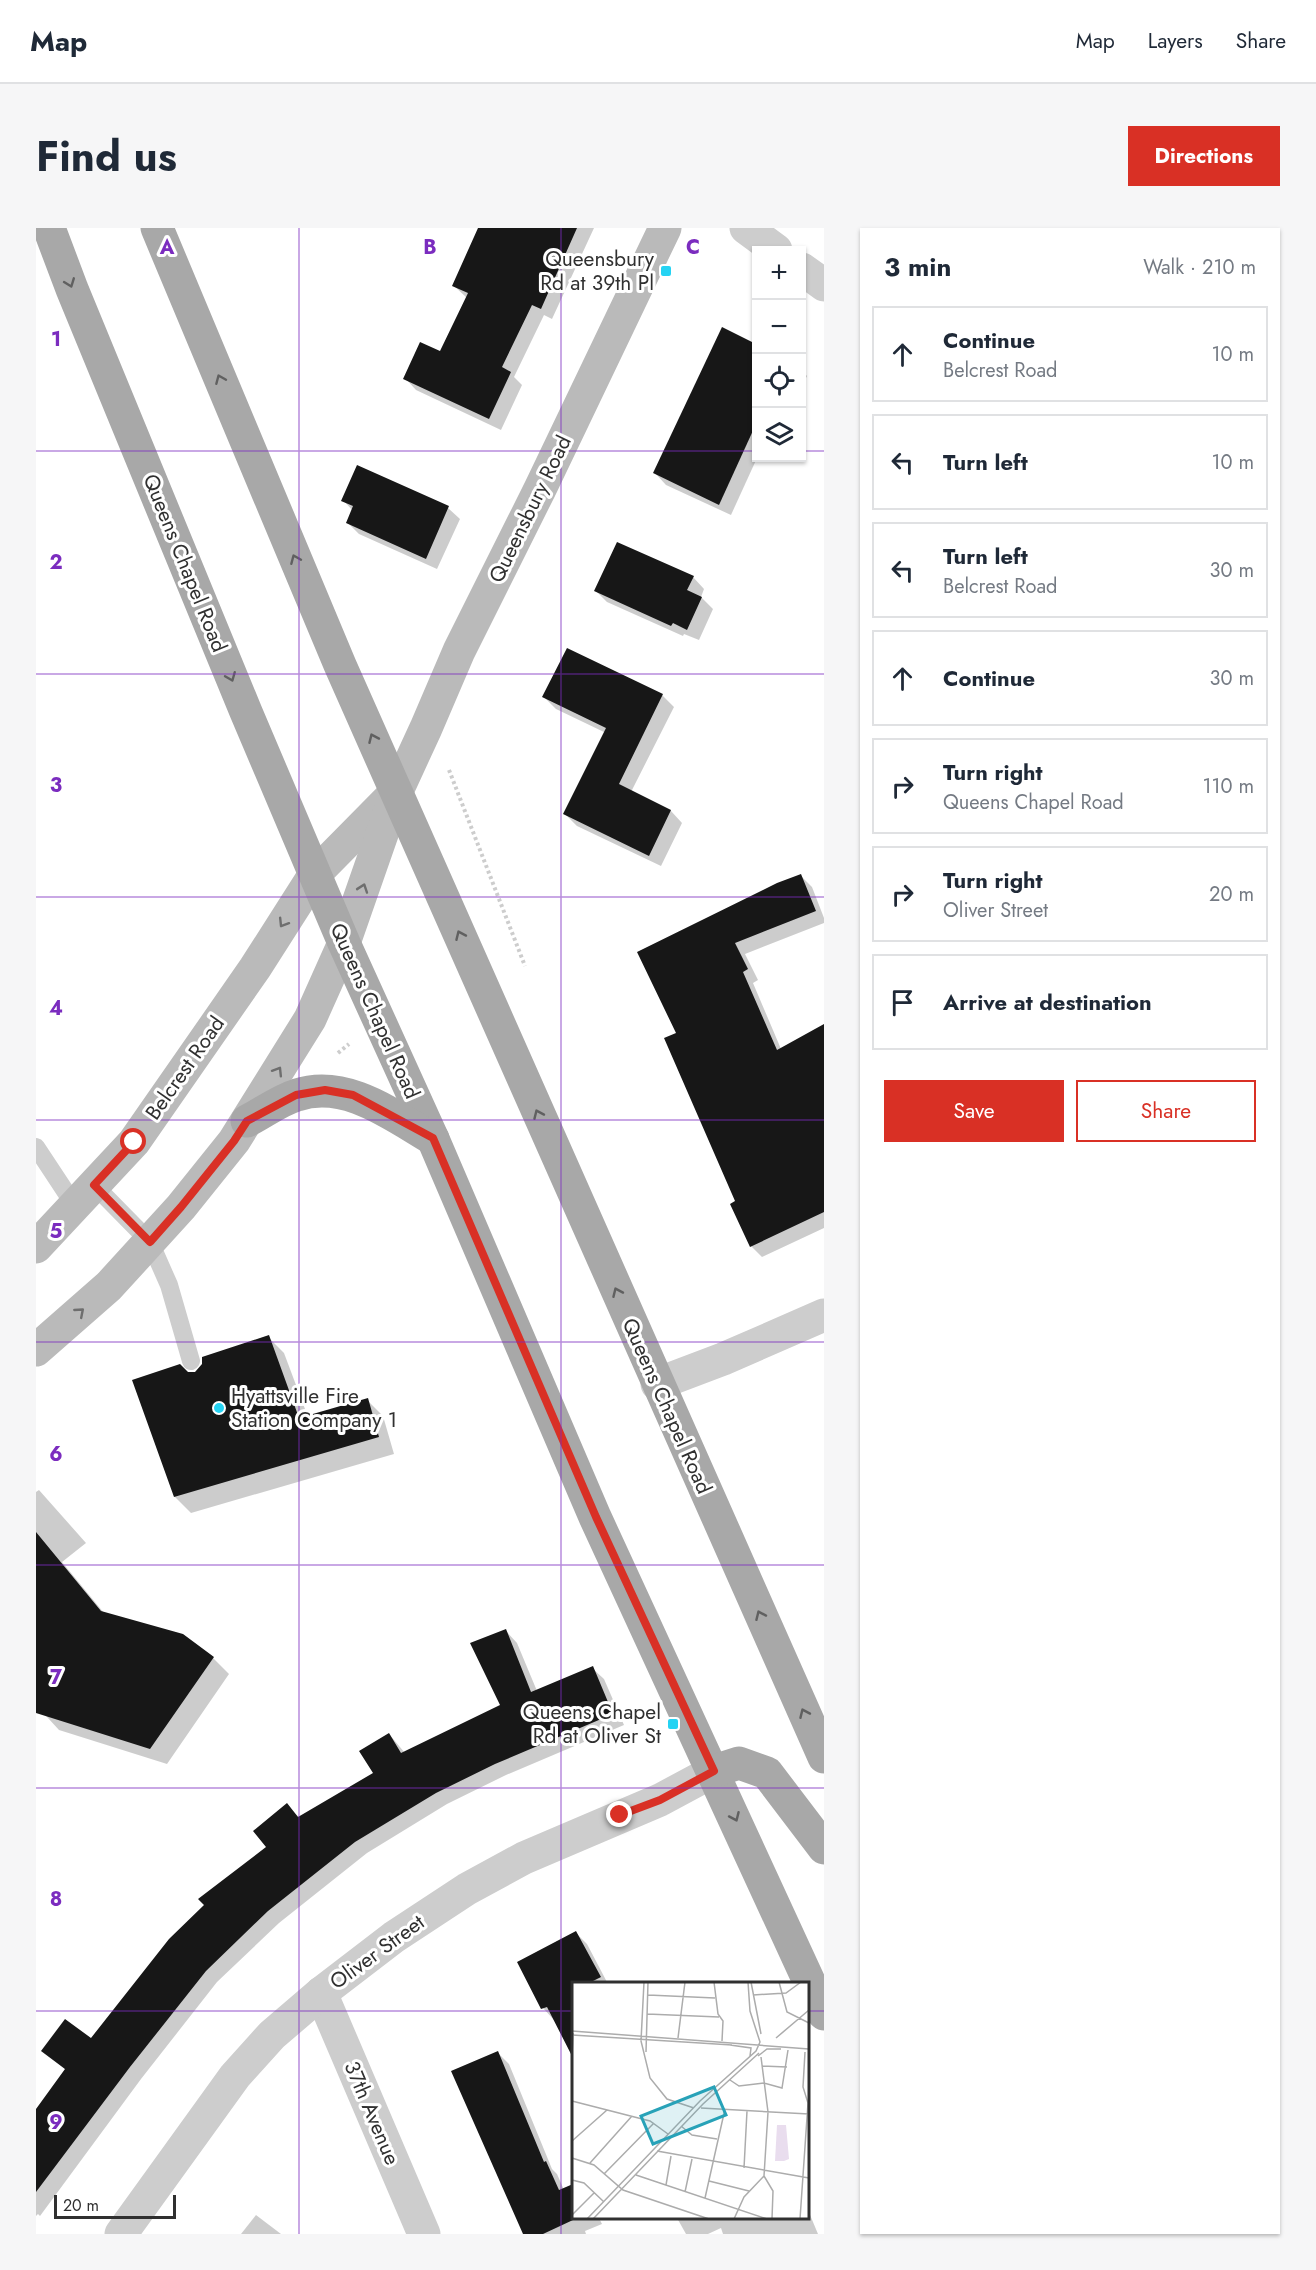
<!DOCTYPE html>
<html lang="en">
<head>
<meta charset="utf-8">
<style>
  :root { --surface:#fff; --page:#f6f6f7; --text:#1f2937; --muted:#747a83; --line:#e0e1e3; --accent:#d93025 }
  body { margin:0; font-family:Jost,sans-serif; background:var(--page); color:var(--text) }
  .controls { position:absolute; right:18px; top:18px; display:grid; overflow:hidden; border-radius:0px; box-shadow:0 2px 4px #0004 }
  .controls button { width:54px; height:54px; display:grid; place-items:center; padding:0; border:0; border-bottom:2px solid var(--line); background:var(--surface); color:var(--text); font:30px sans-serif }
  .scale { position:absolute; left:18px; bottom:15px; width:122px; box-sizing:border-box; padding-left:6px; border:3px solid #303030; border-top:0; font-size:16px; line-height:21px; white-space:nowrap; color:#303030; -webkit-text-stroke:4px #fff; paint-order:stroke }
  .stop { position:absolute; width:18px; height:18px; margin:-14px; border:4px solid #d93025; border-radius:50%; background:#fff }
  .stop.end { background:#d93025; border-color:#fff; box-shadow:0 2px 6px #0008 }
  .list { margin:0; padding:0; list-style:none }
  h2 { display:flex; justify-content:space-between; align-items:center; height:78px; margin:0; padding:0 24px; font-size:26px }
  h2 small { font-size:20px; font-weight:400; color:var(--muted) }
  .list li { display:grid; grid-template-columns:39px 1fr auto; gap:18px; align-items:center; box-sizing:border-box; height:96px; margin:0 12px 12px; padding:0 12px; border:2px solid var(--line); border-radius:0px }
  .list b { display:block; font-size:22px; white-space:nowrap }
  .list p { margin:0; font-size:20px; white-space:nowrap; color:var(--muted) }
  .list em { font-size:20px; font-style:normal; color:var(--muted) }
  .actions { display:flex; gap:12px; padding:18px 24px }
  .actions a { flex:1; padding:14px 0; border:2px solid var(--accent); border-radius:0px; text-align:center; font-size:21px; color:var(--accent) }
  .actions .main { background:var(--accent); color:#fff }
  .icon { flex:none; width:33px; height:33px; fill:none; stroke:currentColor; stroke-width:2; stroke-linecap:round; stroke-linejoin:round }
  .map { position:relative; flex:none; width:788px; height:2006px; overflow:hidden; border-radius:0px }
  header { display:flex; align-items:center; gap:36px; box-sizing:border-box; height:84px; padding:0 30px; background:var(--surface); border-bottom:2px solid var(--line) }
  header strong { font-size:28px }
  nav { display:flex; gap:33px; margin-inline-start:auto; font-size:21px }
  .intro { display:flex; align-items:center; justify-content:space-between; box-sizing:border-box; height:144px; padding:0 36px }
  h1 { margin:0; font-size:42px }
  .button { padding:15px 27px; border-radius:0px; background:var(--accent); color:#fff; font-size:21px; font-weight:700 }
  main { display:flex; gap:36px; padding:0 36px }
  aside { flex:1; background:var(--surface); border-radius:0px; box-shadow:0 2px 4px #0004 }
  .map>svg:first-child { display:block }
  .shadow { fill:#0003 }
  .building { fill:#171717 }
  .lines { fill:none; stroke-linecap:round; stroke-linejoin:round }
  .path { stroke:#cdcdcd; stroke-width:4; stroke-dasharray:3 3; stroke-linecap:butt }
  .lane { stroke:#cdcdcd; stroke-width:18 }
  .street { stroke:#cdcdcd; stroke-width:33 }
  .secondary { stroke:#bababa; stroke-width:33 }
  .primary { stroke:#a8a8a8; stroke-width:33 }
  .oneway { stroke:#606060 }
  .oneway2 { stroke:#6e6e6e }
  .route { stroke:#d93025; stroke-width:8 }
  .grid { fill:none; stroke:#7b2cbf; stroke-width:1.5; stroke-opacity:0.55 }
  .poi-dot { fill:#25d3f3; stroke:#fff; stroke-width:2 }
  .labels { text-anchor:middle; stroke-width:6; stroke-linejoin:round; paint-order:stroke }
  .poi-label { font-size:21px; fill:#303030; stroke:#fff; text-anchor:end }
  .street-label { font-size:21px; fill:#303030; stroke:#fff }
  .inset-road { fill:none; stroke:#acacac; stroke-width:1.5 }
  .view { fill:#28a2b8; fill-opacity:0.15; stroke:#28a2b8; stroke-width:3 }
  .inset-edge { fill:none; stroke:#303030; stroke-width:3 }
  .grid-label { font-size:20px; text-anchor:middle; font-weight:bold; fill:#7b2cbf; stroke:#fff; stroke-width:6; stroke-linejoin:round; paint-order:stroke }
</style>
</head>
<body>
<header>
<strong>Map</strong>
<nav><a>Map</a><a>Layers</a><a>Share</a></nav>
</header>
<div class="intro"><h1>Find us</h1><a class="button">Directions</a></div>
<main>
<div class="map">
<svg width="788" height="2006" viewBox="0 0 788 2006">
  <rect width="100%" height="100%" fill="#fff"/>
  <g class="shadow">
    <polygon points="444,0 558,0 516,91 508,87 478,149 486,157 465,202 380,162 369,150 405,125 431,70 417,57"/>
    <polygon points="687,101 720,118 721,230 695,287 630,257 619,245"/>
    <polygon points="766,143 771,148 766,158"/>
    <polygon points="307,272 412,280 424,291 401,341 323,306 312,295 317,283"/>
    <polygon points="657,349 668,361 665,369 677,381 663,412 648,406 647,408 571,374 560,363"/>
    <polygon points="626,467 638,479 595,564 635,583 646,595 625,638 541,598 529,586 570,505 520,481 508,469"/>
    <polygon points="765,648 776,659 788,690 788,695 709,726 722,752 717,755 745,821 788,798 788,1000 726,1029 715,1018 642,806 603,724"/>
    <polygon points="232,1109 248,1125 272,1189 331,1172 347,1188 358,1226 155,1285 139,1269 151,1145 159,1145"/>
    <polygon points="3,1262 50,1315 26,1334 68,1385 177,1430 193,1446 131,1536 23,1502 0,1477 0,1264"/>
    <polygon points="470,1403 481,1415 501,1463 556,1440 568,1451 588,1497 470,1547 411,1576 331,1625 243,1695 181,1754 105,1851 4,1988 2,1986 0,1988 0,1884 30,1842 7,1822 55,1812 232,1619 251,1578 264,1590 339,1545 353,1506 369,1525 466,1478"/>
    <polygon points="540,1705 551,1716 572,1756 538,1756 538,1783 518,1792 507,1780"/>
    <polygon points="462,1825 473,1836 516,1941 521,1946 528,1962 538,1957 538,1990 563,1990 566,1996 549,2003 550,2006 488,2006"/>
    <polygon points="772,1982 782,2006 687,2006 685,2000 672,2006 650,2006 641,1990 772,1990"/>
    <polygon points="220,1987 245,2006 205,2006"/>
  </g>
  <g class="building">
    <polygon points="442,0 541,0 505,81 496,77 466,139 475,144 453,191 367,151 384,114 404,123 432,65 416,58"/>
    <polygon points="686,99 720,116 720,196 683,277 617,245"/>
    <polygon points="321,237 413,278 390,331 310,295 317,278 305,273"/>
    <polygon points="581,314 658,348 651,362 666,369 651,402 637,395 635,398 558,363"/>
    <polygon points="531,420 627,466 583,556 635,582 613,628 527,586 570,500 506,469"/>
    <polygon points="765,646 780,683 699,715 712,741 707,744 741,822 788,796 788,984 714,1019 694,976 699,973 628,810 640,805 601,724 741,655"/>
    <polygon points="233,1107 263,1190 332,1170 343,1209 138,1269 96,1152 144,1136 152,1144 159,1144 166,1136 166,1129"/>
    <polygon points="0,1304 65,1383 147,1406 178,1429 114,1521 0,1485"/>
    <polygon points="470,1401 495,1464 557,1438 577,1486 459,1536 400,1565 319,1614 232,1683 170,1743 94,1839 0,1964 0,1881 29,1841 5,1823 29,1791 55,1810 133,1711 168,1677 162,1671 230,1619 217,1603 251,1575 262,1589 337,1545 323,1523 353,1505 365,1525 464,1477 434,1415"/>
    <polygon points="540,1703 565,1749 553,1755 537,1755 537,1830 511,1779 505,1781 481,1734"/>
    <polygon points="462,1823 508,1934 510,1933 523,1962 537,1956 537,1992 507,2006 487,2006 415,1843"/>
  </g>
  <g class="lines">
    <g class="path">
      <polyline points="413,542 489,738"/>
      <polyline points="302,825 313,816"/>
    </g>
    <g class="lane">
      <polyline points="0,919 39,978"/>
      <polyline points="58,957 114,1014 133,1057 155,1133"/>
    </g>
    <g class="street">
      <polyline points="710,0 740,22"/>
      <polyline points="766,41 788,57"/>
      <polyline points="621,1156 687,1131 788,1087"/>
      <polyline points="285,1765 388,2006"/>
      <polyline points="85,2006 199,1848 236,1807 285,1765 358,1709 431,1661 488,1630 624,1572 678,1543"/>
    </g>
    <g class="secondary">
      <polyline points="0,1019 98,914 219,740 279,646 355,569"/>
      <polyline points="0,1122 73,1058 145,979 198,913 274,791 308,715 361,563 390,500 423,423 504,261 629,0"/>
    </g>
    <g class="primary">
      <polyline points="13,0 36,61 210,484 308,715 397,911 559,1289 788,1786"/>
      <polyline points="121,0 304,437 788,1529"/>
      <path d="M211,893c16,-8 33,-21 50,-26 49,-16 95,20 136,44"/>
      <polyline points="678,1543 703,1535 731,1545 788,1620"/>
    </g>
  </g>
  <defs><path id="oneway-chevron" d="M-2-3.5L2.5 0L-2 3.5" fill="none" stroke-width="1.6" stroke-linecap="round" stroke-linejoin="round" transform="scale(1.5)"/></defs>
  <g class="oneway">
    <use href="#oneway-chevron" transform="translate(34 55) rotate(69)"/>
    <use href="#oneway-chevron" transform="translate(184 151) rotate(-113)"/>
    <use href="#oneway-chevron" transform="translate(259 331) rotate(-113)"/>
    <use href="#oneway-chevron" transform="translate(195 449) rotate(68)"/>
    <use href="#oneway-chevron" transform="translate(337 510) rotate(-114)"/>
    <use href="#oneway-chevron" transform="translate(424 707) rotate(-114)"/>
    <use href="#oneway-chevron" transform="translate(502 886) rotate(-114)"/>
    <use href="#oneway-chevron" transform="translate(581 1064) rotate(-114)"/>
    <use href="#oneway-chevron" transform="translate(724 1387) rotate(-114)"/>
    <use href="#oneway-chevron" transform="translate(768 1485) rotate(-114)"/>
    <use href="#oneway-chevron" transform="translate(699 1589) rotate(66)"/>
  </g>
  <g class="oneway2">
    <use href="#oneway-chevron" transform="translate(327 660) rotate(-71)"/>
    <use href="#oneway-chevron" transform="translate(247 695) rotate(122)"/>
    <use href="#oneway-chevron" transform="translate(242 843) rotate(-58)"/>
    <use href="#oneway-chevron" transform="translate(44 1084) rotate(-41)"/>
  </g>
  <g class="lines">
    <polyline class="route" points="98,914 58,957 114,1014 145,979 198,913 211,893 260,867 289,862 317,867 397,910 560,1289 678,1543 624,1572 584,1587"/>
  </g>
  <path class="grid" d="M263,0v2006M525,0v2006M0,223h720M766,223h22M0,446h788M0,669h788M0,892h788M0,1114h788M0,1337h788M0,1560h788M0,1783h538M772,1783h16"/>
  <g class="poi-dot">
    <rect x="624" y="37" width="12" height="12" rx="3"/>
    <circle cx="183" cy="1180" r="6"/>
    <rect x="631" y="1490" width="12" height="12" rx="3"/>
  </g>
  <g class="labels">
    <g class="poi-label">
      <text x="618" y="38">Queensbury<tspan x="618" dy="24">Rd at 39th Pl</tspan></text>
      <text x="195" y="1175" text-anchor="start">Hyattsville Fire<tspan x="195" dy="24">Station Company 1</tspan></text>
      <text x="625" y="1491">Queens Chapel<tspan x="625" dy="24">Rd at Oliver St</tspan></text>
    </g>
    <g class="street-label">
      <text transform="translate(494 281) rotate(-64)" y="7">Queensbury Road</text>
      <text transform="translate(149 335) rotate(68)" y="7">Queens Chapel Road</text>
      <text transform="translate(339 783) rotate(66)" y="7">Queens Chapel Road</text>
      <text transform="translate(149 840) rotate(-55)" y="7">Belcrest Road</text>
      <text transform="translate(631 1178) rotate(66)" y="7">Queens Chapel Road</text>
      <text transform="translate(341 1724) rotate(-36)" y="7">Oliver Street</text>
      <text transform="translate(336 1885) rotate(67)" y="7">37th Avenue</text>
    </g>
  </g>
  <g transform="translate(536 1754)">
    <rect width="237" height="237" fill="#fff"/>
    <path d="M205,143h9l3,34 -5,2h-9z" fill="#e9ddee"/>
    <path class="inset-road" d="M72,0l-3,59 9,37 17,21 27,9M142,0l4,32 5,7 -1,20M179,0l10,52M207,0l8,30 22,11M76,13l67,3M181,13l33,-2 15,-11M75,32l72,3M0,49l237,18M0,53l160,10M106,56l7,-56M204,56l33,-28M158,63l21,3 -1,8M74,70l2,-70M0,74l1,-23M186,74l9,-7h14M189,75l7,55 -4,64 9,15 -1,28M190,84l25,1M158,98l9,6 25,-3 18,5 6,-38M0,119l78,20 18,13M129,126l108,6M109,144l11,9 25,4M0,159l35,-31M85,169l152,27M0,176l22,7 29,25 86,29M18,181l42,-47M172,186l3,-57M32,192l50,-51M64,193l131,44M0,198l12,3 20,19M137,199l40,10M94,203l5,-29M113,210l7,-33M133,216l20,-89M0,233l22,-22M15,237l113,-118 56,-50 4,-9 -10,-31 -2,-29M21,237l110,-115 56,-51M162,237l10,-22 20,-21M228,237l8,-116 -5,-16 2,-35"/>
    <path class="view" d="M142,105l12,28 -73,29 -12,-28z"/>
    <rect width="237" height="237" class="inset-edge"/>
  </g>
  <g class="grid-label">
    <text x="131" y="26">A</text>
    <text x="394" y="26">B</text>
    <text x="657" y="26">C</text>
    <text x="20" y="118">1</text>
    <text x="20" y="341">2</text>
    <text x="20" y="564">3</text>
    <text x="20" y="787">4</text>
    <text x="20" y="1010">5</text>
    <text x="20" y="1233">6</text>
    <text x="20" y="1456">7</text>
    <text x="20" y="1678">8</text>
    <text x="20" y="1901">9</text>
  </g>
</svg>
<div class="controls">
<button>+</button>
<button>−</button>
<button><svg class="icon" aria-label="locate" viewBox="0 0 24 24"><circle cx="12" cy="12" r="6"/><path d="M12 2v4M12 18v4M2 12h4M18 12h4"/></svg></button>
<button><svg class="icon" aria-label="layers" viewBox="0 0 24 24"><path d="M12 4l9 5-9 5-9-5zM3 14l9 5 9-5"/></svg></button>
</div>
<div class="scale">20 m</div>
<div class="stop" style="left:98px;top:914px"></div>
<div class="stop end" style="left:584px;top:1587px"></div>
</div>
<aside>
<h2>3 min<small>Walk · 210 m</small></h2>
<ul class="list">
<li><svg class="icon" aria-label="ahead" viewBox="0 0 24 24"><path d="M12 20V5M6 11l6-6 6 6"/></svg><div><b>Continue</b><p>Belcrest Road</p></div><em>10 m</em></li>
<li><svg class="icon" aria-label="left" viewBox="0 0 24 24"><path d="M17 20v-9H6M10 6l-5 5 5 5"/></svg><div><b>Turn left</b></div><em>10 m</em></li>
<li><svg class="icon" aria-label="left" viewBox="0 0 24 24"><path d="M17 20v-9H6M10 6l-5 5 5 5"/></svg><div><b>Turn left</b><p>Belcrest Road</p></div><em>30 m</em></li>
<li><svg class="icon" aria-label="ahead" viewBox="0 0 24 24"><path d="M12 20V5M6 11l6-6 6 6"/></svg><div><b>Continue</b></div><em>30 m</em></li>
<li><svg class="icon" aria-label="right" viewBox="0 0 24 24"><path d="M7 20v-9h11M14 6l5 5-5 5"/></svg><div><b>Turn right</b><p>Queens Chapel Road</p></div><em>110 m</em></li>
<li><svg class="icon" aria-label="right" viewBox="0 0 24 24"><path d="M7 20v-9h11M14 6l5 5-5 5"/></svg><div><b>Turn right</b><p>Oliver Street</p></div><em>20 m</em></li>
<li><svg class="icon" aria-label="arrive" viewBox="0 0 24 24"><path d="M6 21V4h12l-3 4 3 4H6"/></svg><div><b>Arrive at destination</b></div></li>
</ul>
<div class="actions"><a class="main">Save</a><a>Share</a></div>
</aside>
</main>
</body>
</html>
